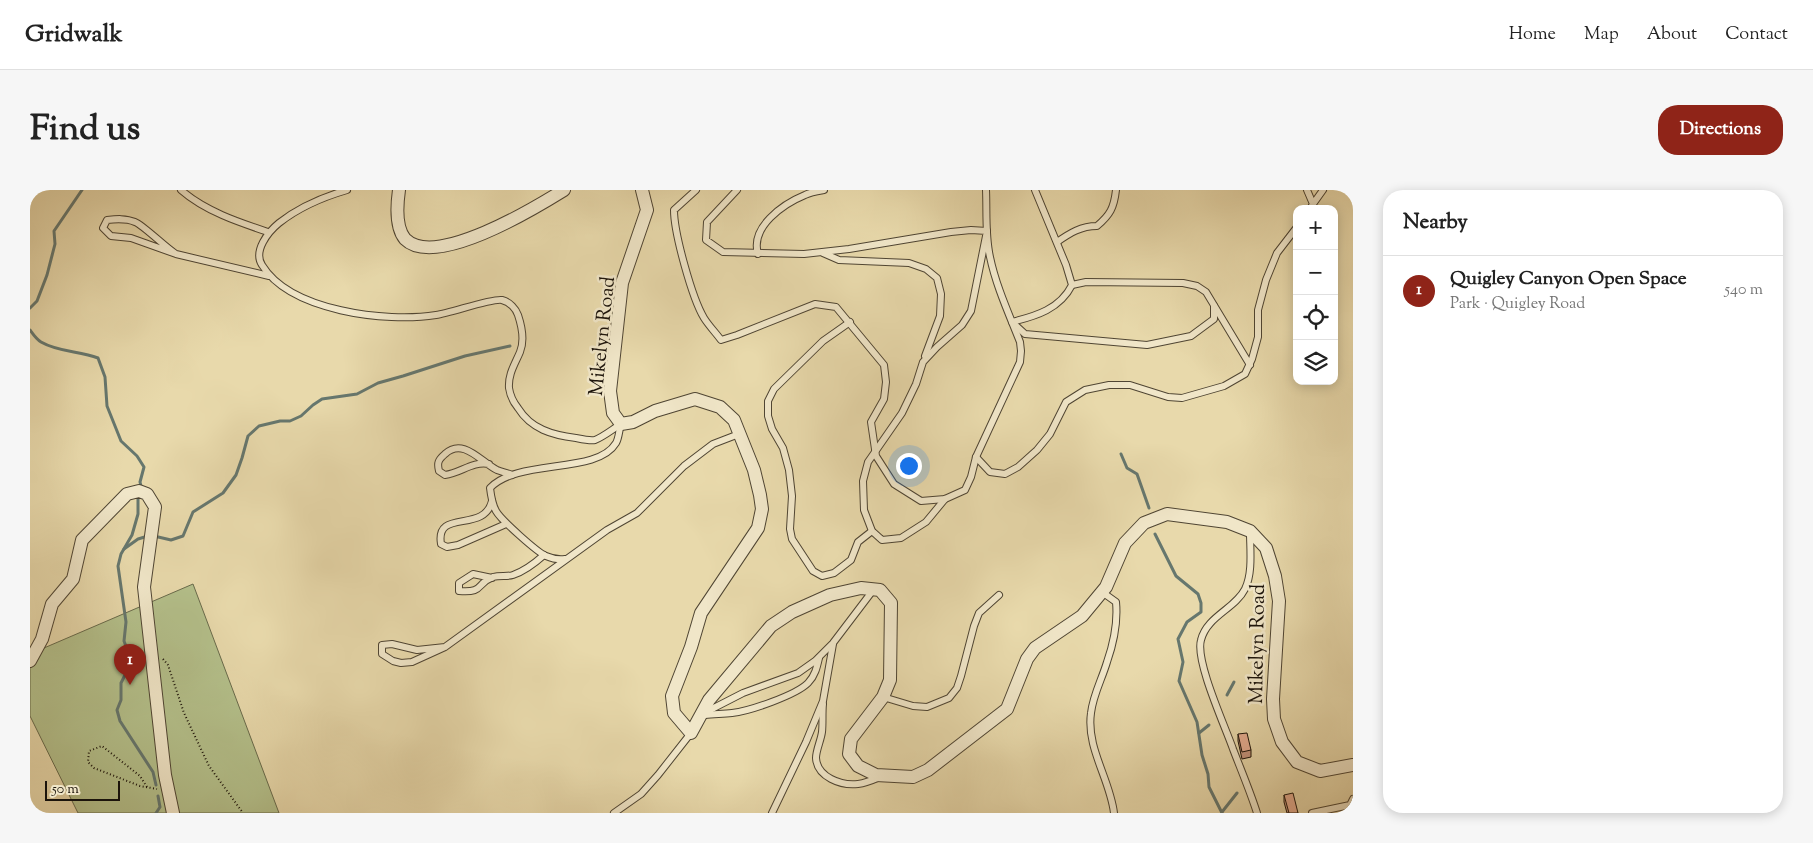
<!DOCTYPE html>
<html lang="en">
<head>
<meta charset="utf-8">
<style>
  :root { --surface:#fff; --page:#f6f6f6; --text:#222; --muted:#767676; --line:#e0e0e0; --accent:#8f2418 }
  body { margin:0; font-family:"Sorts Mill Goudy",serif; background:var(--page); color:var(--text) }
  .controls { position:absolute; right:15px; top:15px; display:grid; overflow:hidden; border-radius:10px; box-shadow:0 2px 12px #0003 }
  .controls button { width:45px; height:45px; display:grid; place-items:center; padding:0; border:0; border-bottom:1px solid var(--line); background:var(--surface); color:var(--text); font:25px sans-serif }
  .scale { position:absolute; left:15px; bottom:12px; width:75px; box-sizing:border-box; padding-left:5px; border:2px solid #1c140b; border-top:0; font-size:14px; line-height:18px; white-space:nowrap; color:#1c140b; -webkit-text-stroke:4px #f0e6c8; paint-order:stroke }
  .you { position:absolute; left:878px; top:275px; width:18px; height:18px; margin:-12px; border:4px solid #fff; border-radius:50%; background:#1a73e8; box-shadow:0 0 0 8px #1a73e833 }
  .badge { display:grid; place-items:center; width:32px; height:32px; border-radius:50%; background:var(--accent); color:#fff; font-size:16px; font-weight:700 }
  .pin { position:absolute; translate:-50% -41px; filter:drop-shadow(0 1px 2px #0008) }
  .pin::after { content:''; position:absolute; top:26px; width:18px; height:15px; background:inherit; clip-path:polygon(0 0,100% 0,50% 100%) }
  .list { margin:0; padding:0; list-style:none }
  h2 { display:flex; justify-content:space-between; align-items:center; height:65px; margin:0; padding:0 20px; font-size:21px }
  h2 small { font-size:16px; font-weight:400; color:var(--muted) }
  .list li { display:grid; grid-template-columns:32px 1fr auto; gap:15px; align-items:center; box-sizing:border-box; height:70px; padding:0 20px; border-top:1px solid var(--line) }
  .list b { display:block; font-size:19px; white-space:nowrap }
  .list p { margin:0; font-size:16px; white-space:nowrap; color:var(--muted) }
  .list em { font-size:16px; font-style:normal; color:var(--muted) }
  .icon { flex:none; width:28px; height:28px; fill:none; stroke:currentColor; stroke-width:2; stroke-linecap:round; stroke-linejoin:round }
  .map { position:relative; flex:none; width:1323px; height:623px; overflow:hidden; border-radius:20px }
  header { display:flex; align-items:center; gap:30px; box-sizing:border-box; height:70px; padding:0 25px; background:var(--surface); border-bottom:1px solid var(--line) }
  header strong { font-size:24px }
  nav { display:flex; gap:28px; margin-inline-start:auto; font-size:18px }
  .intro { display:flex; align-items:center; justify-content:space-between; box-sizing:border-box; height:120px; padding:0 30px }
  h1 { margin:0; font-size:35px }
  .button { padding:12px 22px; border-radius:20px; background:var(--accent); color:#fff; font-size:18px; font-weight:700 }
  main { display:flex; gap:30px; padding:0 30px }
  aside { flex:1; background:var(--surface); border-radius:20px; box-shadow:0 2px 12px #0003 }
  .map>svg:first-child { display:block }
  .green { fill:#b4c08b; stroke:#686a4b }
  .lines { fill:none; stroke-linecap:round; stroke-linejoin:round }
  .stream { stroke:#66776e; stroke-width:3 }
  .service-casing { stroke:#4f4533; stroke-width:8 }
  .minor-casing { stroke:#4f4533; stroke-width:14 }
  .path { stroke:#1c140b; stroke-width:2; stroke-dasharray:1 2.5; stroke-linecap:butt }
  .service { stroke:#f0e6c8; stroke-width:6 }
  .minor { stroke:#f0e6c8; stroke-width:12 }
  .wall { fill:#c5957d; stroke:#1c140b }
  .building { fill:#e5ad91; stroke:#1c140b }
  .labels { text-anchor:middle; stroke-width:5; stroke-linejoin:round; paint-order:stroke }
  .street-label { font-size:20px; fill:#1c140b; stroke:#f0e6c8 }
</style>
</head>
<body>
<header>
<strong>Gridwalk</strong>
<nav><a>Home</a><a>Map</a><a>About</a><a>Contact</a></nav>
</header>
<div class="intro"><h1>Find us</h1><a class="button">Directions</a></div>
<main>
<div class="map">
<svg width="1323" height="623" viewBox="0 0 1323 623">
  <rect width="100%" height="100%" fill="#e8d9ab"/>
  <filter id="stains"><feTurbulence type="fractalNoise" baseFrequency=".004" numOctaves="4"/><feColorMatrix values="0 0 0 0 .2 0 0 0 0 .09 0 0 0 0 .02 0 0 0 .5 -.17"/></filter>
  <radialGradient id="worn" r=".72"><stop offset=".6" stop-color="#630" stop-opacity="0"/><stop offset="1" stop-color="#630" stop-opacity=".3"/></radialGradient>
  <polygon class="green" points="163,394 249,623 48,623 0,526 0,464"/>
  <g class="lines">
    <g class="stream">
      <polyline points="0,118 7,111 17,85 25,54 24,41 52,0"/>
      <path d="M0,140c3,4 6,9 11,12 17,10 38,9 57,16l7,19 2,29 14,35 16,15 7,11 -4,15 1,4"/>
      <polyline points="1091,264 1097,278 1107,284 1119,318"/>
      <polyline points="108,307 108,324 102,345 91,364 88,376 96,432 94,451 103,475 95,485 91,493 91,510 87,520 90,531 123,582 126,595"/>
      <polyline points="1125,344 1146,386 1168,404 1171,413 1171,422 1157,432 1148,449 1153,472 1149,491 1167,532 1172,565 1178,584 1179,597 1192,623"/>
      <polyline points="124,346 141,350 153,346 163,322 193,303 206,285 212,268 218,246 229,236 250,231 260,231 271,226 283,215 292,209 327,204 348,193 373,186 435,166 480,156"/>
      <polyline points="94,359 108,349 118,346"/>
      <polyline points="1197,505 1204,492"/>
      <polyline points="1169,543 1179,535"/>
      <polyline points="1192,622 1207,603"/>
      <polyline points="126,623 130,617 128,606"/>
    </g>
    <g class="service-casing">
      <g id="service">
        <path d="M151,0c24,21 57,32 87,42"/>
        <path d="M317,0c-24,7 -49,18 -68,33 -11,9 -26,28 -17,42 28,46 124,58 174,50 15,-2 56,-17 66,-15 8,2 14,9 16,15 4,12 7,25 2,37 -5,12 -12,22 -11,36 1,7 5,15 9,20 13,21 34,27 58,30 5,1 14,3 19,2 8,-3 18,-11 26,-16"/>
        <path d="M666,0l-22,20c0,23 18,88 30,108 5,8 12,15 17,22l16,-5 78,-31 21,3 48,58 2,17 -2,17 -13,23 5,34 18,28 27,17 24,-2 20,-9 6,-13 5,-20 44,-95 1,-11 -1,-9c-11,-28 -24,-56 -30,-85 -5,-22 -3,-45 -4,-67"/>
        <polyline points="707,0 677,32 676,50 693,62 774,64 819,59 921,42 941,40 957,41 941,121 932,135 907,157 893,172 886,194 872,223 838,272 833,291 834,320 842,341 852,350 871,348 896,332 915,309"/>
        <polyline points="1277,0 1283,14 1280,19"/>
        <polyline points="1283,14 1293,0"/>
        <path d="M1027,52c13,-9 24,-16 40,-16 13,-11 17,-18 19,-36"/>
        <polyline points="793,63 809,70 879,73 896,79 907,88 911,104 910,126 895,166"/>
        <path d="M146,64c-11,-7 -33,-29 -41,-32 -9,-4 -19,-3 -28,-2l-4,8 8,8 20,2 45,16 93,22"/>
        <path d="M728,64c-8,-27 25,-50 47,-59 6,-3 13,-4 19,-5"/>
        <polyline points="1042,95 1056,92 1153,93 1167,96 1176,102 1220,175"/>
        <polyline points="820,132 793,151 744,199 738,211 738,226 742,239 753,258 759,280 762,306 760,339 762,349 783,381 792,386 804,383 821,370 828,352 842,341"/>
        <path d="M982,132c24,-6 48,-13 60,-37l-6,-20 -31,-75"/>
        <polyline points="983,133 995,144 1117,155 1161,146 1184,129 1184,116"/>
        <polyline points="946,267 960,282 975,284 988,277 1007,260 1020,244 1036,212 1055,200 1079,195 1100,195 1138,207 1152,208 1194,196 1215,184 1222,169 1228,147 1228,120 1236,90 1247,63 1267,37"/>
        <path d="M459,274c-17,-3 -28,9 -44,11l-6,-4c-2,-8 -1,-11 6,-17 18,-17 36,8 52,16 5,2 11,3 15,5"/>
        <path d="M462,311c-8,33 -57,7 -51,43l6,3 11,-2 48,-21"/>
        <path d="M1220,342c0,17 3,41 -5,57 -10,20 -38,27 -44,51 -6,21 24,86 32,109 8,21 17,42 24,64"/>
        <path d="M535,369c-7,1 -12,0 -19,-3 -9,-4 -45,-36 -50,-45 -4,-7 -5,-15 -6,-23 28,-30 107,-13 126,-45 3,-5 3,-13 5,-19"/>
        <path d="M462,388l-19,-4 -14,9v8c26,2 16,-7 34,-14 7,-2 14,0 20,-2 12,-4 22,-12 31,-20"/>
        <path d="M1072,402l14,10c2,21 -2,40 -9,60 -5,17 -14,33 -16,51 -5,35 19,66 23,100"/>
        <polyline points="415,457 387,460 362,454 352,455 352,464 363,471 371,473 382,472 415,457 577,340 607,323 654,276 683,254 709,244"/>
        <polyline points="853,507 883,516 897,517 919,508 927,498 931,486 944,436 949,423 969,405"/>
        <path d="M793,514c-1,9 0,19 -1,28 -1,8 -6,18 -6,26 1,19 25,28 42,26 8,-1 15,-4 22,-7"/>
        <polyline points="674,523 713,503 768,483 785,471 803,453 844,399"/>
        <path d="M675,525c9,-1 18,-1 27,-2 18,-2 64,-18 76,-30 7,-7 9,-16 11,-25"/>
        <polyline points="584,623 611,604 628,585 661,543"/>
        <polyline points="742,623 776,552 793,511 803,454"/>
        <polyline points="1282,623 1320,615 1323,609"/>
      </g>
    </g>
    <g class="minor-casing">
      <g id="minor">
        <path d="M369,0c-2,14 -4,37 6,49 30,30 130,-31 159,-49"/>
        <polyline points="612,0 617,20 592,93 580,201 583,223 591,234 603,232 625,221 665,209 690,217 704,230 724,280 730,305 732,319 728,338 671,423 661,457 642,506 644,523 661,543 679,510 741,436 762,422 800,405 831,398 850,400 861,413 860,490 853,507 821,549 819,564 828,576 846,585 883,587 898,580 977,519 997,469 1005,458 1052,426 1076,397 1095,353 1114,333 1137,324 1197,332 1220,341 1236,358 1245,386 1249,411 1243,509 1244,529 1252,552 1267,572 1290,581 1323,575"/>
        <polyline points="0,471 12,449 22,414 43,389 52,350 97,304 109,301 117,304 125,317 114,397 135,585 143,623"/>
      </g>
    </g>
    <g class="path">
      <polyline points="133,469 138,475 154,523 179,576 213,623"/>
      <polyline points="117,597 110,586 72,556 59,561 58,572 64,578 110,596 127,599"/>
    </g>
    <use href="#service" class="service"/>
    <use href="#minor" class="minor"/>
  </g>
  <g class="wall">
    <polygon points="1208,544 1221,560 1221,567 1212,569 1208,551"/>
    <polygon points="1254,605 1268,623 1257,623 1254,612"/>
  </g>
  <g class="building">
    <polygon points="1217,543 1221,560 1212,562 1208,544"/>
    <polygon points="1263,603 1268,623 1259,623 1254,605"/>
  </g>
  <g class="labels">
    <g class="street-label">
      <text transform="translate(571 146) rotate(-84)" y="7">Mikelyn Road</text>
      <text transform="translate(1226 454) rotate(-89)" y="7">Mikelyn Road</text>
    </g>
  </g>
  <rect width="100%" height="100%" filter="url(#stains)"/>
  <rect width="100%" height="100%" fill="url(#worn)"/>
</svg>
<div class="controls">
<button>+</button>
<button>−</button>
<button><svg class="icon" aria-label="locate" viewBox="0 0 24 24"><circle cx="12" cy="12" r="6"/><path d="M12 2v4M12 18v4M2 12h4M18 12h4"/></svg></button>
<button><svg class="icon" aria-label="layers" viewBox="0 0 24 24"><path d="M12 4l9 5-9 5-9-5zM3 14l9 5 9-5"/></svg></button>
</div>
<div class="scale">50 m</div>
<div class="you"></div>
<div class="pin badge" style="left:100px;top:495px">1</div>
</div>
<aside>
<h2>Nearby<small></small></h2>
<ul class="list">
<li><span class="badge">1</span><div><b>Quigley Canyon Open Space</b><p>Park · Quigley Road</p></div><em>540 m</em></li>
</ul>
</aside>
</main>
</body>
</html>
